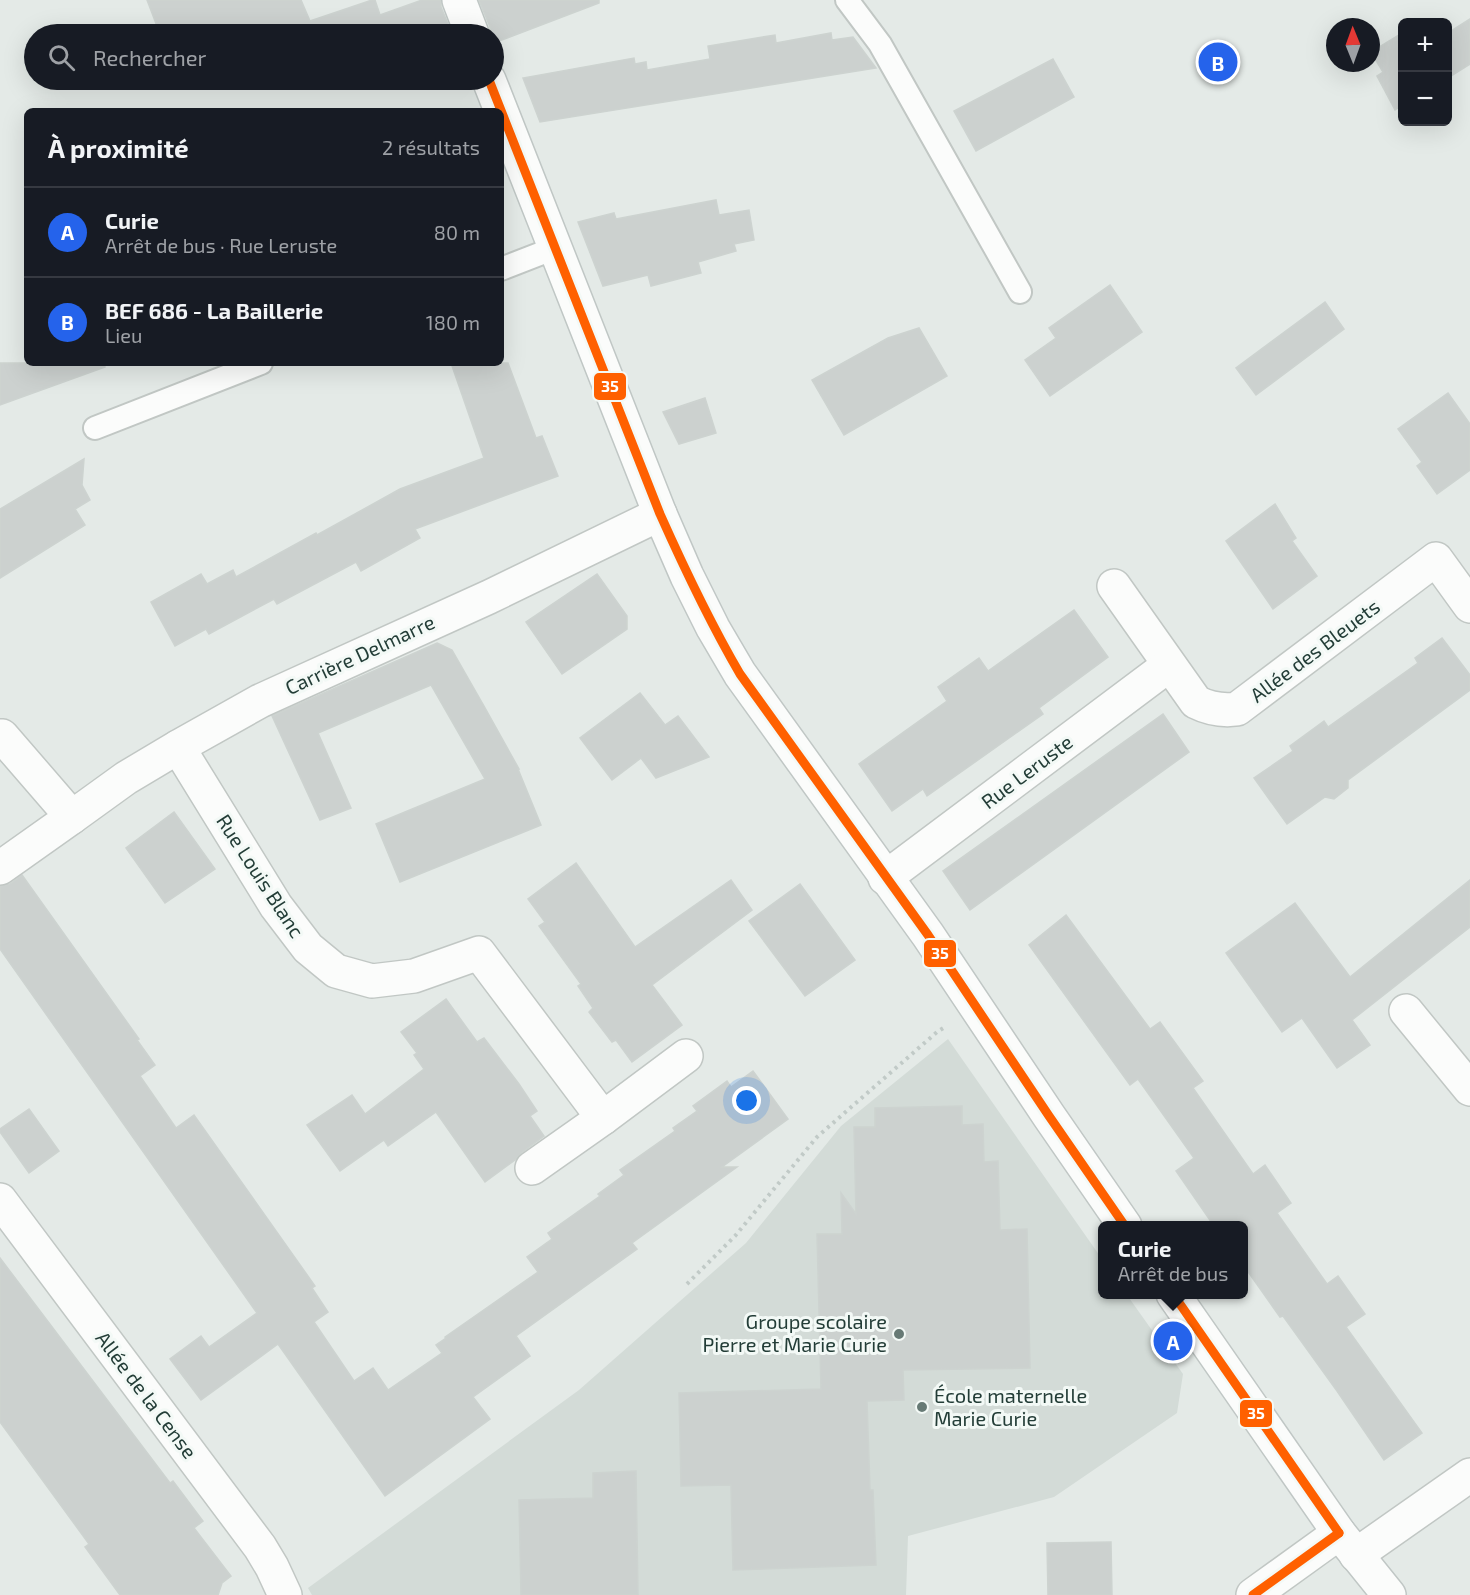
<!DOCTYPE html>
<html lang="fr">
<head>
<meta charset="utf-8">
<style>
  :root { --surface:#171b24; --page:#242831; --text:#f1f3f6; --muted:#9ea1a6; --line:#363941; --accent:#2563eb }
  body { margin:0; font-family:"Exo 2",sans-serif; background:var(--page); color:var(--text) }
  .controls { position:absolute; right:18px; top:18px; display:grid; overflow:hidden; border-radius:9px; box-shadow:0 6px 24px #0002 }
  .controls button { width:54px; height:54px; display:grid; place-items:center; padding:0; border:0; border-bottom:2px solid var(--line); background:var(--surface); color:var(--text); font:30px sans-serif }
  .compass { position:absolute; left:1326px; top:18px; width:54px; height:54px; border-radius:50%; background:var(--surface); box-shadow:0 6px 24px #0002; rotate:359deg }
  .you { position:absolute; left:747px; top:1101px; width:21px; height:21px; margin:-15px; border:4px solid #fff; border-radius:50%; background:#1a73e8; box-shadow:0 0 0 9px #1a73e833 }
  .badge { display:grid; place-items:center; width:39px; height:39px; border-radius:50%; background:var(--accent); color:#fff; font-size:20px; font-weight:700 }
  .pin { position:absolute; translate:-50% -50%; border:3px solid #fff; box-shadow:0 2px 6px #0006 }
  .popup { position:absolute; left:1098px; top:1221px; width:150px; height:78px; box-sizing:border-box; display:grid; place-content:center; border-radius:9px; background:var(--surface); filter:drop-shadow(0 2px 4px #0005); font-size:20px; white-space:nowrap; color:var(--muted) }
  .popup b { font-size:22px; color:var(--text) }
  .popup::after { content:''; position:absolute; left:50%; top:100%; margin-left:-12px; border:12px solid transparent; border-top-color:var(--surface) }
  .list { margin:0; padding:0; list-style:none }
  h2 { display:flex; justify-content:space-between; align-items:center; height:78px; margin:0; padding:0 24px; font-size:26px }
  h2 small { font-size:20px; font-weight:400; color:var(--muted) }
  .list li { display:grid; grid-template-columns:39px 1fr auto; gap:18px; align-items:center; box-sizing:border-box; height:90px; padding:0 24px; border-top:2px solid var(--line) }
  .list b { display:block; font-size:22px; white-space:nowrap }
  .list p { margin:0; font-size:20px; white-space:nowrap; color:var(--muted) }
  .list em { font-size:20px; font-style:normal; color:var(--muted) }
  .icon { flex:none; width:33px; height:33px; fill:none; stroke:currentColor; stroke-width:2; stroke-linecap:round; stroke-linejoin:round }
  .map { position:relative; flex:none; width:1470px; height:1595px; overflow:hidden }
  .search { position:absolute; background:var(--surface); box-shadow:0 6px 24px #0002; left:24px; top:24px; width:480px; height:66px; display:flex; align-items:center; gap:15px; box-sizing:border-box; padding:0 21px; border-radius:33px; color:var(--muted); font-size:22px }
  .panel { position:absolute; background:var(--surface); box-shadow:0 6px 24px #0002; left:24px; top:108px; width:480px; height:258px; border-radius:9px }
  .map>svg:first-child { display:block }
  .built { fill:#d3dbd7 }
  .building { fill:#ccd1cf; stroke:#cdd3d0; stroke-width:1.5 }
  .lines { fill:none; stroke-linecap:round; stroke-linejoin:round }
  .lane-casing { stroke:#c1c7c4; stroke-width:26 }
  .street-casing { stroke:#c1c7c4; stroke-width:36 }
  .secondary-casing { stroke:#c0c7c5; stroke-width:36 }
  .path { stroke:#c1cac7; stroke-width:4; stroke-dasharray:3 4.5; stroke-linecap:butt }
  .lane { stroke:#fbfcfb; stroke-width:22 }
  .street { stroke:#fbfcfb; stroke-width:33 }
  .secondary { stroke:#fbfcfb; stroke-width:33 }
  .bus-1-casing { stroke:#f3f9f6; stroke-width:14 }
  .bus-1 { stroke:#ff6000; stroke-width:9 }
  .poi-dot { fill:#677a75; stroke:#f3f9f6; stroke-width:2 }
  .labels { text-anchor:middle; stroke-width:6; stroke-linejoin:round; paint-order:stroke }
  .street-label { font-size:20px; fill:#233d37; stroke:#f3f9f6 }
  .poi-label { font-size:20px; fill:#233d37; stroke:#f3f9f6; text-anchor:end }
  .line-badge { stroke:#f3f9f6; stroke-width:2 }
  .badge-label { font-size:16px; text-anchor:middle; font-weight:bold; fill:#fff }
</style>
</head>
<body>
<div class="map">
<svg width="1470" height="1595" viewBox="0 0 1470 1595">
  <rect width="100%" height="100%" fill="#e4eae7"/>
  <polygon class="built" points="948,1039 1102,1259 1102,1294 1127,1295 1183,1374 1177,1413 1054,1497 908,1536 906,1595 312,1595 308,1588 579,1390 746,1243 841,1126"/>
  <g class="building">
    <polygon points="147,0 301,0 310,21 372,0 375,0 380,15 422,0 441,0 441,7 452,34 160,34"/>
    <polygon points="479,0 599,0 599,3 494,43 494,34 490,34 490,27"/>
    <polygon points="1470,19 1470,64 1448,78 1448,33"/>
    <polygon points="831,33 832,40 853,37 876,68 540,122 523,78 634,58 635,64 646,62 647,70 710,59 708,46 775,35 776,43"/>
    <polygon points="1402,33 1402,105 1395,110 1377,76 1383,72 1371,52"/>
    <polygon points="1053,59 1074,97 976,151 954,111"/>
    <polygon points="716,200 719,215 749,210 754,240 734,244 736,251 698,262 701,273 651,286 648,275 603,286 578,222 614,213 616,219"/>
    <polygon points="1110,285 1142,332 1050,396 1025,360 1056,338 1049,328"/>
    <polygon points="1325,302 1344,329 1256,395 1236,368"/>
    <polygon points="919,328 947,376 844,435 812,380 888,338"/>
    <polygon points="0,363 104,363 105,367 0,405"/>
    <polygon points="451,363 508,363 536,438 542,436 558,476 415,529 420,538 361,571 356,562 277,604 274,599 209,634 206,629 175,646 151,602 201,574 207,584 233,570 236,577 316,533 317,535 400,489 484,458"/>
    <polygon points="1448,393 1470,424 1470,470 1437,494 1417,466 1422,462 1398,429"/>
    <polygon points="705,398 716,433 679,444 663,412"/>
    <polygon points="84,459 82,485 90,500 75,509 85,525 0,578 0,509"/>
    <polygon points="1275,504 1296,538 1292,541 1317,576 1273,609 1226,541"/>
    <polygon points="597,574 627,616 627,629 562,674 526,622"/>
    <polygon points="1074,610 1108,657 1039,708 1043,714 927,796 923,789 892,811 859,764 947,701 938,687 979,658 988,671"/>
    <polygon points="1442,638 1470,675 1470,690 1348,780 1348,788 1334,799 1325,797 1287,824 1254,778 1293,751 1290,746 1324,721 1328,727 1418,663 1415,658"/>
    <polygon points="437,643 452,650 484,706 519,769 518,769 541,825 400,882 376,824 485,779 431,685 318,733 351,808 320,820 272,716"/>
    <polygon points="640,693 665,725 678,716 709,757 656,778 641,758 612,780 580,738"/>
    <polygon points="1163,714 1189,752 970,910 943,871"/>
    <polygon points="174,812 215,869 165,903 126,848"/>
    <polygon points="576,863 635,947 731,880 752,910 652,985 682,1025 632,1062 616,1040 612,1042 589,1012 593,1008 578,986 581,984 539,926 545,922 528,899"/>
    <polygon points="22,875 139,1039 137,1040 155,1065 140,1076 176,1128 194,1115 315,1286 312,1288 328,1312 314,1322 354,1381 373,1368 388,1390 442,1353 436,1345 446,1338 445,1337 538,1272 527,1257 552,1239 548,1233 600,1196 598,1194 624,1175 620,1170 675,1131 673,1128 697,1111 693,1106 727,1081 731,1087 753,1071 788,1119 722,1167 737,1167 632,1243 637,1249 516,1336 530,1356 473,1397 490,1419 385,1496 278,1344 201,1400 170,1359 201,1336 209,1347 257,1313 0,949 0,886 10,884"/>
    <polygon points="1470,880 1470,927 1352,1020 1370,1045 1337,1068 1302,1018 1282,1032 1226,953 1295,903 1350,977"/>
    <polygon points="800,884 855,960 805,996 749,921"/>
    <polygon points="1066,915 1150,1029 1160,1022 1203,1081 1193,1088 1253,1174 1265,1165 1291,1203 1277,1213 1327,1284 1338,1276 1365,1314 1346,1327 1422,1433 1384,1460 1337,1391 1283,1316 1280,1317 1244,1266 1244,1226 1214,1226 1176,1171 1194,1158 1138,1079 1130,1085 1029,945"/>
    <polygon points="446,999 477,1042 484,1038 519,1084 537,1111 530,1116 544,1136 521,1153 515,1160 485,1182 436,1112 388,1146 384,1140 340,1171 307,1125 352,1095 365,1114 424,1069 414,1055 417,1053 401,1032"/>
    <polygon points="962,1106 962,1125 983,1124 984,1162 998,1161 1000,1230 1027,1229 1030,1368 903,1370 904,1400 867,1401 870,1490 873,1490 876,1565 733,1570 731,1485 681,1486 679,1393 821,1389 817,1234 842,1234 841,1193 856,1214 854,1127 875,1127 875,1108"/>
    <polygon points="29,1109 59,1151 29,1173 0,1132 0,1129"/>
    <polygon points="0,1258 170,1483 173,1481 203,1521 194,1528 231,1576 222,1583 218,1595 120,1595 85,1547 89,1544 0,1422"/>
    <polygon points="636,1471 638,1595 521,1595 519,1500 593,1498 593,1473"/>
    <polygon points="1111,1542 1112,1595 1048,1595 1047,1543"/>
  </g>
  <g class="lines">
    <g class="lane-casing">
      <g id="lane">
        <polyline points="847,0 880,44 1020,292"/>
        <polyline points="501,269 555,248"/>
        <polyline points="95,428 261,363"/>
      </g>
    </g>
    <g class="street-casing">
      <g id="street">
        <path d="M1114,586l82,116c14,7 26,9 41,7l199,-150 34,47"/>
        <polyline points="178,747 276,906 308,948 336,971 372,981 414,976 479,953 603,1118 686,1056"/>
        <polyline points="72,817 126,778 178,747 260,701 489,597 660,514"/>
        <polyline points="0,868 72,817 2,736"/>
        <polyline points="885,878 1169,665"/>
        <polyline points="1406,1011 1470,1089"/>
        <polyline points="532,1168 603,1118"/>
        <polyline points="0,1200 260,1547 272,1567 285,1595"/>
        <polyline points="1356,1555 1470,1475"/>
        <polyline points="1253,1595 1339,1533"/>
      </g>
    </g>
    <g class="secondary-casing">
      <g id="secondary">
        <polyline points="459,0 472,34"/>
        <polyline points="489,80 660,514 687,576 713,628 740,674 928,935 1049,1116 1125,1226"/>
        <polyline points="1173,1294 1339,1533 1389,1595"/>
      </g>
    </g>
    <polyline class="path" points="687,1284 735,1236 817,1137 937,1032 945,1027"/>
    <use href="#lane" class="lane"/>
    <use href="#street" class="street"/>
    <use href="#secondary" class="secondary"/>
    <g class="bus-1-casing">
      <g id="bus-1">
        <path d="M489,80l171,434c25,56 49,107 80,160l188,261 121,181 76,110"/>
        <polyline points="1173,1294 1339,1533"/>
        <polyline points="1253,1595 1339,1533"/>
      </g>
    </g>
    <use href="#bus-1" class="bus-1"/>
  </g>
  <g class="poi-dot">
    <circle cx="899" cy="1334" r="6"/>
    <circle cx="922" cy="1407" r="6"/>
  </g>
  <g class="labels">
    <g class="street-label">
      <text transform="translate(1315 651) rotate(-37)" y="7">Allée des Bleuets</text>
      <text transform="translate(360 655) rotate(-25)" y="7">Carrière Delmarre</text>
      <text transform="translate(1027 772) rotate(-37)" y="7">Rue Leruste</text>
      <text transform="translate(260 876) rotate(57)" y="7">Rue Louis Blanc</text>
      <text transform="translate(146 1395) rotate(53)" y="7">Allée de la Cense</text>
    </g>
    <g class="poi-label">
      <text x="887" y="1329">Groupe scolaire<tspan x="887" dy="23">Pierre et Marie Curie</tspan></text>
      <text x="934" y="1403" text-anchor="start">École maternelle<tspan x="934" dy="23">Marie Curie</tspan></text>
    </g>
  </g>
  <g class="line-badge">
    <rect x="593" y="372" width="34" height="29" rx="6" fill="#ff6000"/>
    <rect x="923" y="939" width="34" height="29" rx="6" fill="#ff6000"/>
    <rect x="1239" y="1399" width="34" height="29" rx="6" fill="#ff6000"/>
  </g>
  <g class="badge-label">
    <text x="610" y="392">35</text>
    <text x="940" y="959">35</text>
    <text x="1256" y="1419">35</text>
  </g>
</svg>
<div class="controls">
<button>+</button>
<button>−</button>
</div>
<svg class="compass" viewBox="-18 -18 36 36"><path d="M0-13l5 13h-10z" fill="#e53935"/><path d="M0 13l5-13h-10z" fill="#9ea1a6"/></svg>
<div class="you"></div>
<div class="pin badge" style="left:1173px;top:1341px">A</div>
<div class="popup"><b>Curie</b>Arrêt de bus</div>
<div class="pin badge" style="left:1218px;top:62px">B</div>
<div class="search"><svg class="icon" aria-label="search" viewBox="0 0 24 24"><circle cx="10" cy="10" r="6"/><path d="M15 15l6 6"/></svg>Rechercher</div>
<section class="panel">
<h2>À proximité<small>2 résultats</small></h2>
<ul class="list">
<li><span class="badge">A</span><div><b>Curie</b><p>Arrêt de bus · Rue Leruste</p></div><em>80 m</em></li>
<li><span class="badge">B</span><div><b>BEF 686 - La Baillerie</b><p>Lieu</p></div><em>180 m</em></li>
</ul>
</section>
</div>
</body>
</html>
